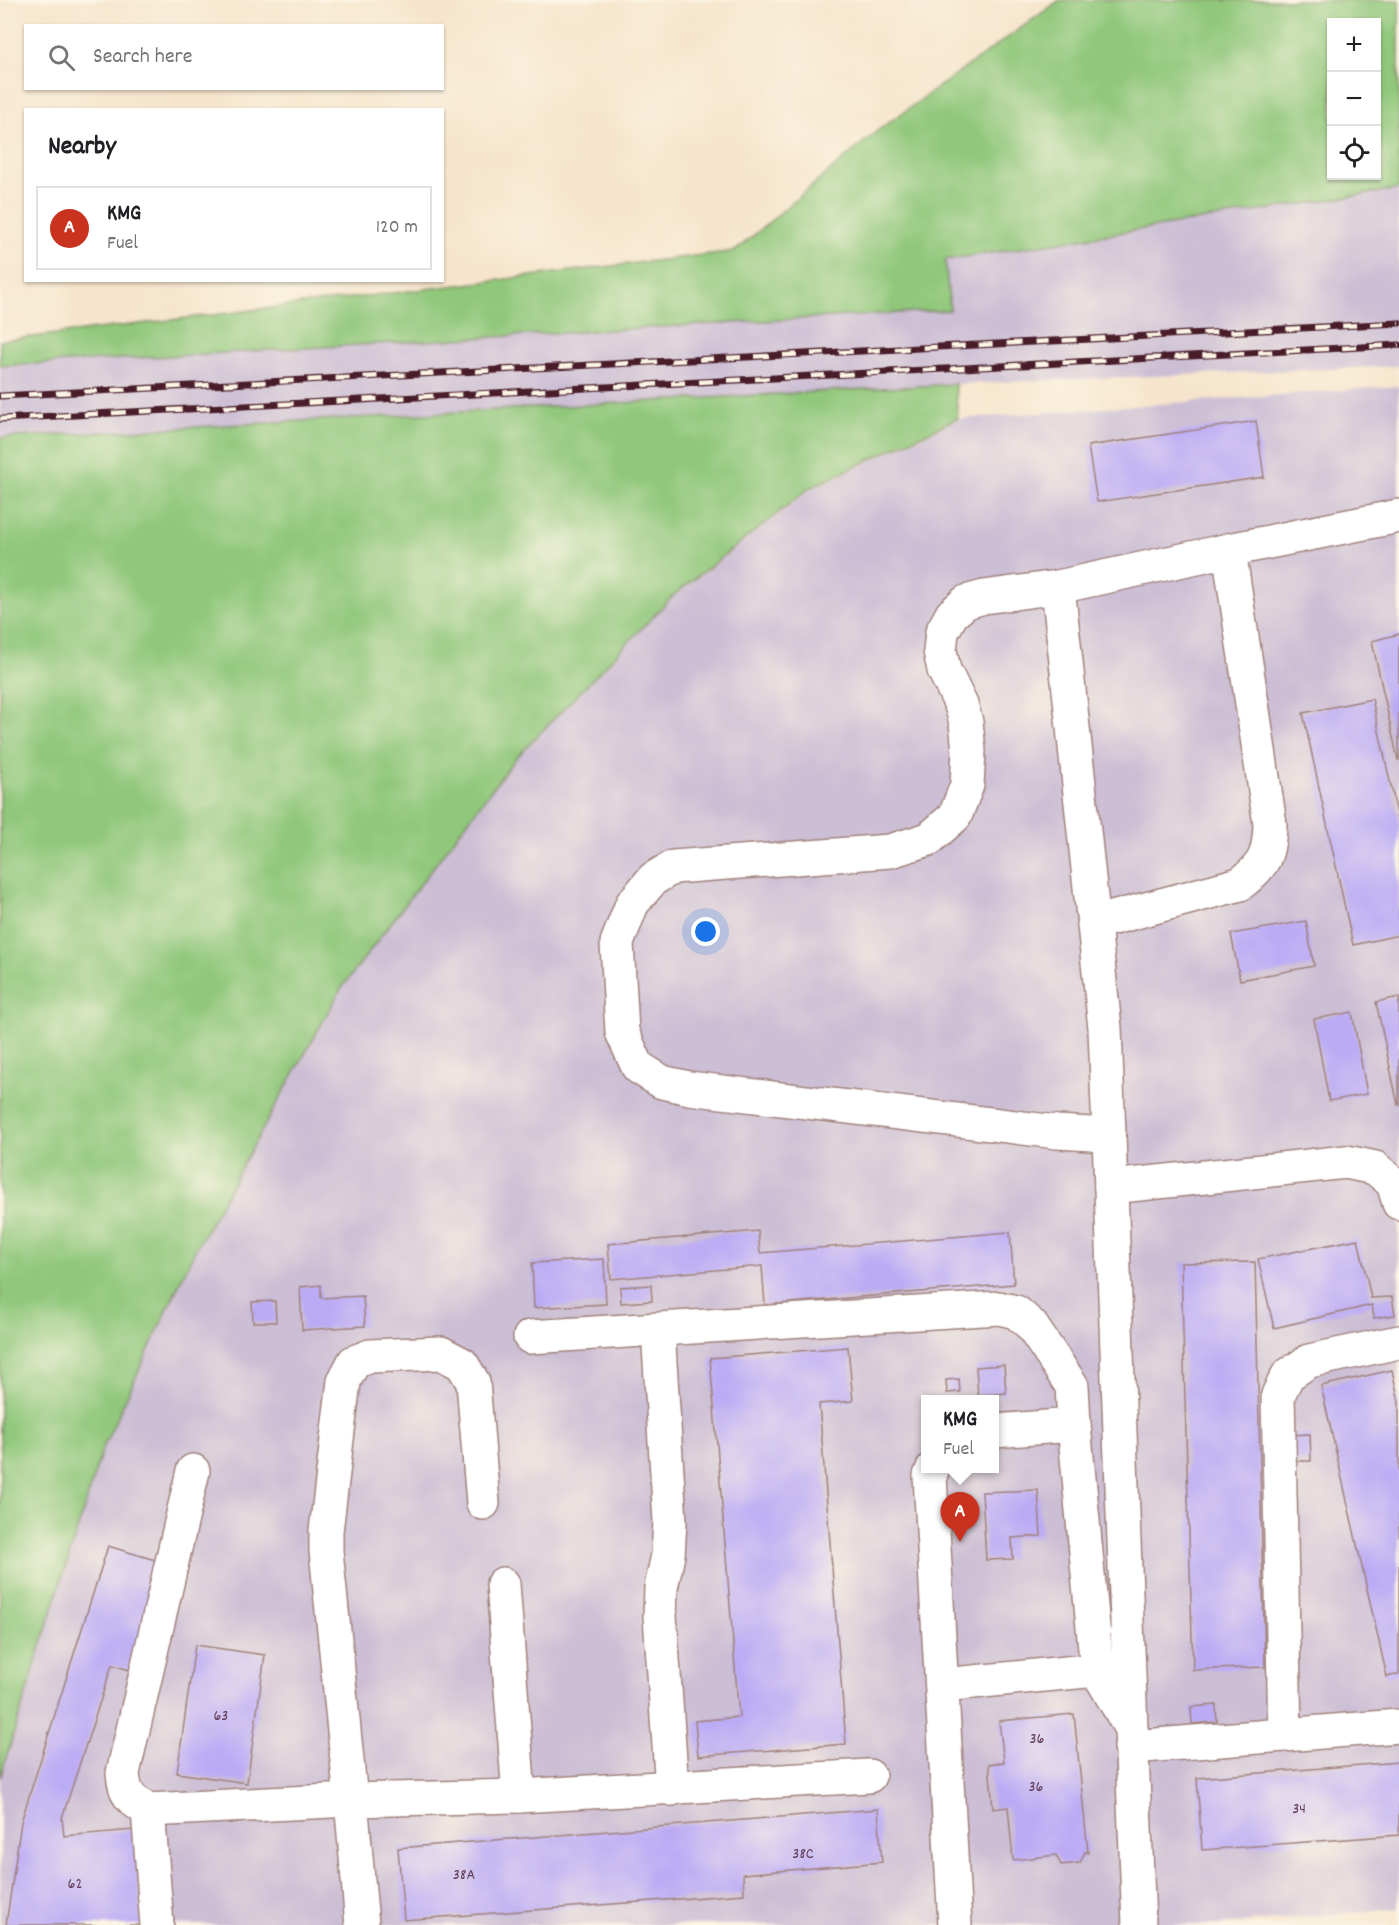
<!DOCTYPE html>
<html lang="en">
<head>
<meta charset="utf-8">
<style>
  :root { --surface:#fff; --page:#f2f2f2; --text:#202124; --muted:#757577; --line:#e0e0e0; --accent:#c8321e }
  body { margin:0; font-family:Dekko,sans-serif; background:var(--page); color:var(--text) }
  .controls { position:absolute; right:18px; top:18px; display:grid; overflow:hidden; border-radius:0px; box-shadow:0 2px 4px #0004 }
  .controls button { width:54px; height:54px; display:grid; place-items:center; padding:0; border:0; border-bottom:2px solid var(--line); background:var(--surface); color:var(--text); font:30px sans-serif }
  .you { position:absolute; left:706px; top:932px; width:21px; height:21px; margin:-15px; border:4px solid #fff; border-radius:50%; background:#1a73e8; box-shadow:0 0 0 9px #1a73e833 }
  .badge { display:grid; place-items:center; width:39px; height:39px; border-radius:50%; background:var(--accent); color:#fff; font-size:20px; font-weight:700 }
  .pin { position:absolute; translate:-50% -50px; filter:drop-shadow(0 2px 3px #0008) }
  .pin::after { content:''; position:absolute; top:32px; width:21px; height:18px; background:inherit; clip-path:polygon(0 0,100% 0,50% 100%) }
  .popup { position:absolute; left:921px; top:1395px; width:78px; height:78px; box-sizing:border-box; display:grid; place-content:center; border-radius:0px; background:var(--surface); filter:drop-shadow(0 2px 4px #0005); font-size:20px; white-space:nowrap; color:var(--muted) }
  .popup b { font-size:22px; color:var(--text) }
  .popup::after { content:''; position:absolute; left:50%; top:100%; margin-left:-12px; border:12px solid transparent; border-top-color:var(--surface) }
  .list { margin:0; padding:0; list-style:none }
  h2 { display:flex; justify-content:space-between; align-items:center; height:78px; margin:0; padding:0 24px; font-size:26px }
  h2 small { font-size:20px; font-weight:400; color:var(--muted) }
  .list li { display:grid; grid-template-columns:39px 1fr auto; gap:18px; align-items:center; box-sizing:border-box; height:84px; margin:0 12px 12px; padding:0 12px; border:2px solid var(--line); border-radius:0px }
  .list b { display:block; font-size:22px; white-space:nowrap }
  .list p { margin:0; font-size:20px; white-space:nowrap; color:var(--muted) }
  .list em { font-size:20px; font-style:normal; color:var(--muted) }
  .icon { flex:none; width:33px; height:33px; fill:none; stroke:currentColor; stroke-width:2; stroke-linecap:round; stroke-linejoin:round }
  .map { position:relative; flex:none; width:1399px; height:1925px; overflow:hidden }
  .search { position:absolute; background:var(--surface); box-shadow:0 2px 4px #0004; left:24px; top:24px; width:420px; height:66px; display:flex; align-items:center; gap:15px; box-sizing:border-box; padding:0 21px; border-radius:0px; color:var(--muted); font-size:22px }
  .panel { position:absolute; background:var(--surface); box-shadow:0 2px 4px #0004; left:24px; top:108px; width:420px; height:174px; border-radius:0px }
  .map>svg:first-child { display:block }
  .industrial { fill:#ccbed4; fill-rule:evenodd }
  .green { fill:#90c77a; stroke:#6d7352; stroke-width:1.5; fill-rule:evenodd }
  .building { fill:#bbabf5 }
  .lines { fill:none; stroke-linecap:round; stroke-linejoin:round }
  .minor-casing { stroke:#a0827c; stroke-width:36 }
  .minor { stroke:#fff; stroke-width:33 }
  .rail-casing { stroke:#4a1f2b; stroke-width:7 }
  .rail { stroke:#fcf5e5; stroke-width:4.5; stroke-dasharray:14; stroke-linecap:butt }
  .labels { text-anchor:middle; stroke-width:4.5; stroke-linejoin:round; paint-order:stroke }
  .number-label { font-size:16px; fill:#66425e }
</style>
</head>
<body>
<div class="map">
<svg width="1399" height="1925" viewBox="0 0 1399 1925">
  <rect width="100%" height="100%" fill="#fcf5e5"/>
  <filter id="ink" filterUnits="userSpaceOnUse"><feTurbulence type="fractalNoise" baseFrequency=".0167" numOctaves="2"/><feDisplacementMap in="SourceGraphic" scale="12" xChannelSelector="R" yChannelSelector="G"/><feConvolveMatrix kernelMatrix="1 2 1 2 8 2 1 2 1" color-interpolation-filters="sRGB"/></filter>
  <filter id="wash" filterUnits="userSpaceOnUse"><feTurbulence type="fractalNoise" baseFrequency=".008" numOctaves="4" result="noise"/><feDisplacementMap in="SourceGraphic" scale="24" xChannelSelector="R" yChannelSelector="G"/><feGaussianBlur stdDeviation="1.35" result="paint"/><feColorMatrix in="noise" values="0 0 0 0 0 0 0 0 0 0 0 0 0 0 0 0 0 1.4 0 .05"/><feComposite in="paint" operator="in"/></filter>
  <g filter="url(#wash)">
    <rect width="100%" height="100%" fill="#f6e5cc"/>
    <g class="industrial">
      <polygon points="1399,189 1399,366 955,384 0,438 0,366 950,310 944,260"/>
      <path d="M1399,386v1522l-180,17h-1219v-147l102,-328 92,-198 147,-263 174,-229 159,-164 137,-107 148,-70zM926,1400h68v68h-68z"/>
    </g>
    <g class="green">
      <path d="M1060,0h339v189l-454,71 5,50 -950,56v-25l735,-90 142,-120zM1332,22h44v154h-44z"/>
      <polygon points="955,384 958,418 810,488 674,595 514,760 341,989 194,1252 102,1450 0,1778 0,438"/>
    </g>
    <g id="blocks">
      <g class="building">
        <polygon points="1256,421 1264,477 1097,502 1088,446"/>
        <polygon points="1399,634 1399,760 1398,760 1372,641"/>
        <polygon points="1372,699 1399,823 1399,935 1353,945 1303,713"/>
        <polygon points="1306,921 1314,966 1240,980 1231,934"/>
        <polygon points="1399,997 1399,1105 1398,1105 1376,1002"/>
        <polygon points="1352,1012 1367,1094 1329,1101 1314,1019"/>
        <polygon points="758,1231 760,1253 1010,1232 1014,1284 765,1305 762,1266 611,1279 608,1244"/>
        <polygon points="1358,1239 1371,1298 1392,1297 1395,1315 1374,1318 1372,1305 1274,1328 1258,1259"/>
        <polygon points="604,1259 606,1304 534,1308 532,1263"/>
        <polygon points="1255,1262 1265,1667 1193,1670 1181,1263"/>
        <polygon points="321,1285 321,1298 363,1296 365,1326 302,1330 300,1287"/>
        <polygon points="651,1285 652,1301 621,1303 620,1287"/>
        <polygon points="275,1301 276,1322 253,1322 252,1302"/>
        <polygon points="848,1347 853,1401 819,1404 846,1744 698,1756 695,1721 739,1717 710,1358"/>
        <polygon points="1004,1365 1006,1393 978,1396 976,1367"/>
        <polygon points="1392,1370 1399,1402 1399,1674 1387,1677 1321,1386"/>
        <polygon points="959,1379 960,1392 947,1393 946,1380"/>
        <polygon points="1310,1434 1311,1461 1291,1461 1290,1435"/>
        <polygon points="1038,1490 1041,1536 1012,1538 1013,1559 986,1560 982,1492"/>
        <polygon points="108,1546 162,1562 130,1670 112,1665 62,1818 64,1836 134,1830 141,1925 6,1925 21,1822"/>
        <polygon points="195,1645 265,1655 247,1783 177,1773"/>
        <polygon points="1216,1705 1217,1722 1192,1724 1191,1707"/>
        <polygon points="1074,1714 1088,1853 1085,1852 1080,1863 1061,1865 1056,1855 1013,1860 1008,1807 993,1809 989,1764 1004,1762 999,1721"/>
        <polygon points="1399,1762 1399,1835 1202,1850 1197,1778"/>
        <polygon points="878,1809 882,1862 743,1874 744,1894 404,1920 398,1848"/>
      </g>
    </g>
  </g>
  <g filter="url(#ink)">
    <use href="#blocks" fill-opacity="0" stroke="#a0827c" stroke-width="1.5"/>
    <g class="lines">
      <g class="minor-casing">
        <g id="minor">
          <polyline points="1229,550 1399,516"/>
          <polyline points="1058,587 984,597 966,602 952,614 942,632 940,651 944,670 961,705 966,722 969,751 967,785 955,816 929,839 890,851 673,867 653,879 632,904 617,943 622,1032 638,1067 662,1082 689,1088 1057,1132 1109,1135"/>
          <path d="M1094,923l146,-39c25,-19 29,-29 30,-60l-41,-274 -171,37 47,441 26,701"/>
          <polyline points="1111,1187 1346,1162 1375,1168 1393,1183 1399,1203"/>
          <polyline points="658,1330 670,1521 668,1555 661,1588 660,1616 672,1789"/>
          <polyline points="530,1337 999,1308 1016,1312 1031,1325 1072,1386 1074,1425"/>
          <polyline points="994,1431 1074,1425 1097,1670 1131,1729 1139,1925"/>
          <polyline points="933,1468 930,1476 955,1925"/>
          <path d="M193,1471l-70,302c2,23 7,26 25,37l203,-10 -25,-249v-20l18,-150 10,-19 16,-6 71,-3 21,11 11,18 10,121"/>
          <polyline points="503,1584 519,1796"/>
          <polyline points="942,1685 1097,1670"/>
          <polyline points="1285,1735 1278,1395 1288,1375 1309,1361 1399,1342"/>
          <polyline points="1131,1747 1399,1726"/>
          <polyline points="148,1810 157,1925"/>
          <polyline points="362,1925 351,1800 519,1796 869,1776"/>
        </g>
      </g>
      <use href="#minor" class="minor"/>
      <g class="rail-casing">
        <g id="rail">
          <polyline points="0,396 1399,323"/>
          <polyline points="0,419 1399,345"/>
        </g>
      </g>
      <use href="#rail" class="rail"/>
    </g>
  </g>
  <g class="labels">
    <g class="number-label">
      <text x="221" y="1720">63</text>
      <text x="1037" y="1743">36</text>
      <text x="1036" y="1791">36</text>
      <text x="1299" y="1813">34</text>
      <text x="803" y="1858">38C</text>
      <text x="464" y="1879">38A</text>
      <text x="75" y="1888">62</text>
    </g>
  </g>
</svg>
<div class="controls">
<button>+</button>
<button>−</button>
<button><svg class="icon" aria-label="locate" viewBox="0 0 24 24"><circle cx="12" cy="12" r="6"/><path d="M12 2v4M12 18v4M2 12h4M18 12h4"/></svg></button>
</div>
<div class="you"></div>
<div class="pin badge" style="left:960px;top:1542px">A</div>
<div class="popup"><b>KMG</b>Fuel</div>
<div class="search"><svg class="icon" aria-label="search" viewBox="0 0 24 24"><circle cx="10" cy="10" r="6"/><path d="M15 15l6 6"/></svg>Search here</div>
<section class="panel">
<h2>Nearby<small></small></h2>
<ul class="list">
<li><span class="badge">A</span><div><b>KMG</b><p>Fuel</p></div><em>120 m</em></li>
</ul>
</section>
</div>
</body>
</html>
